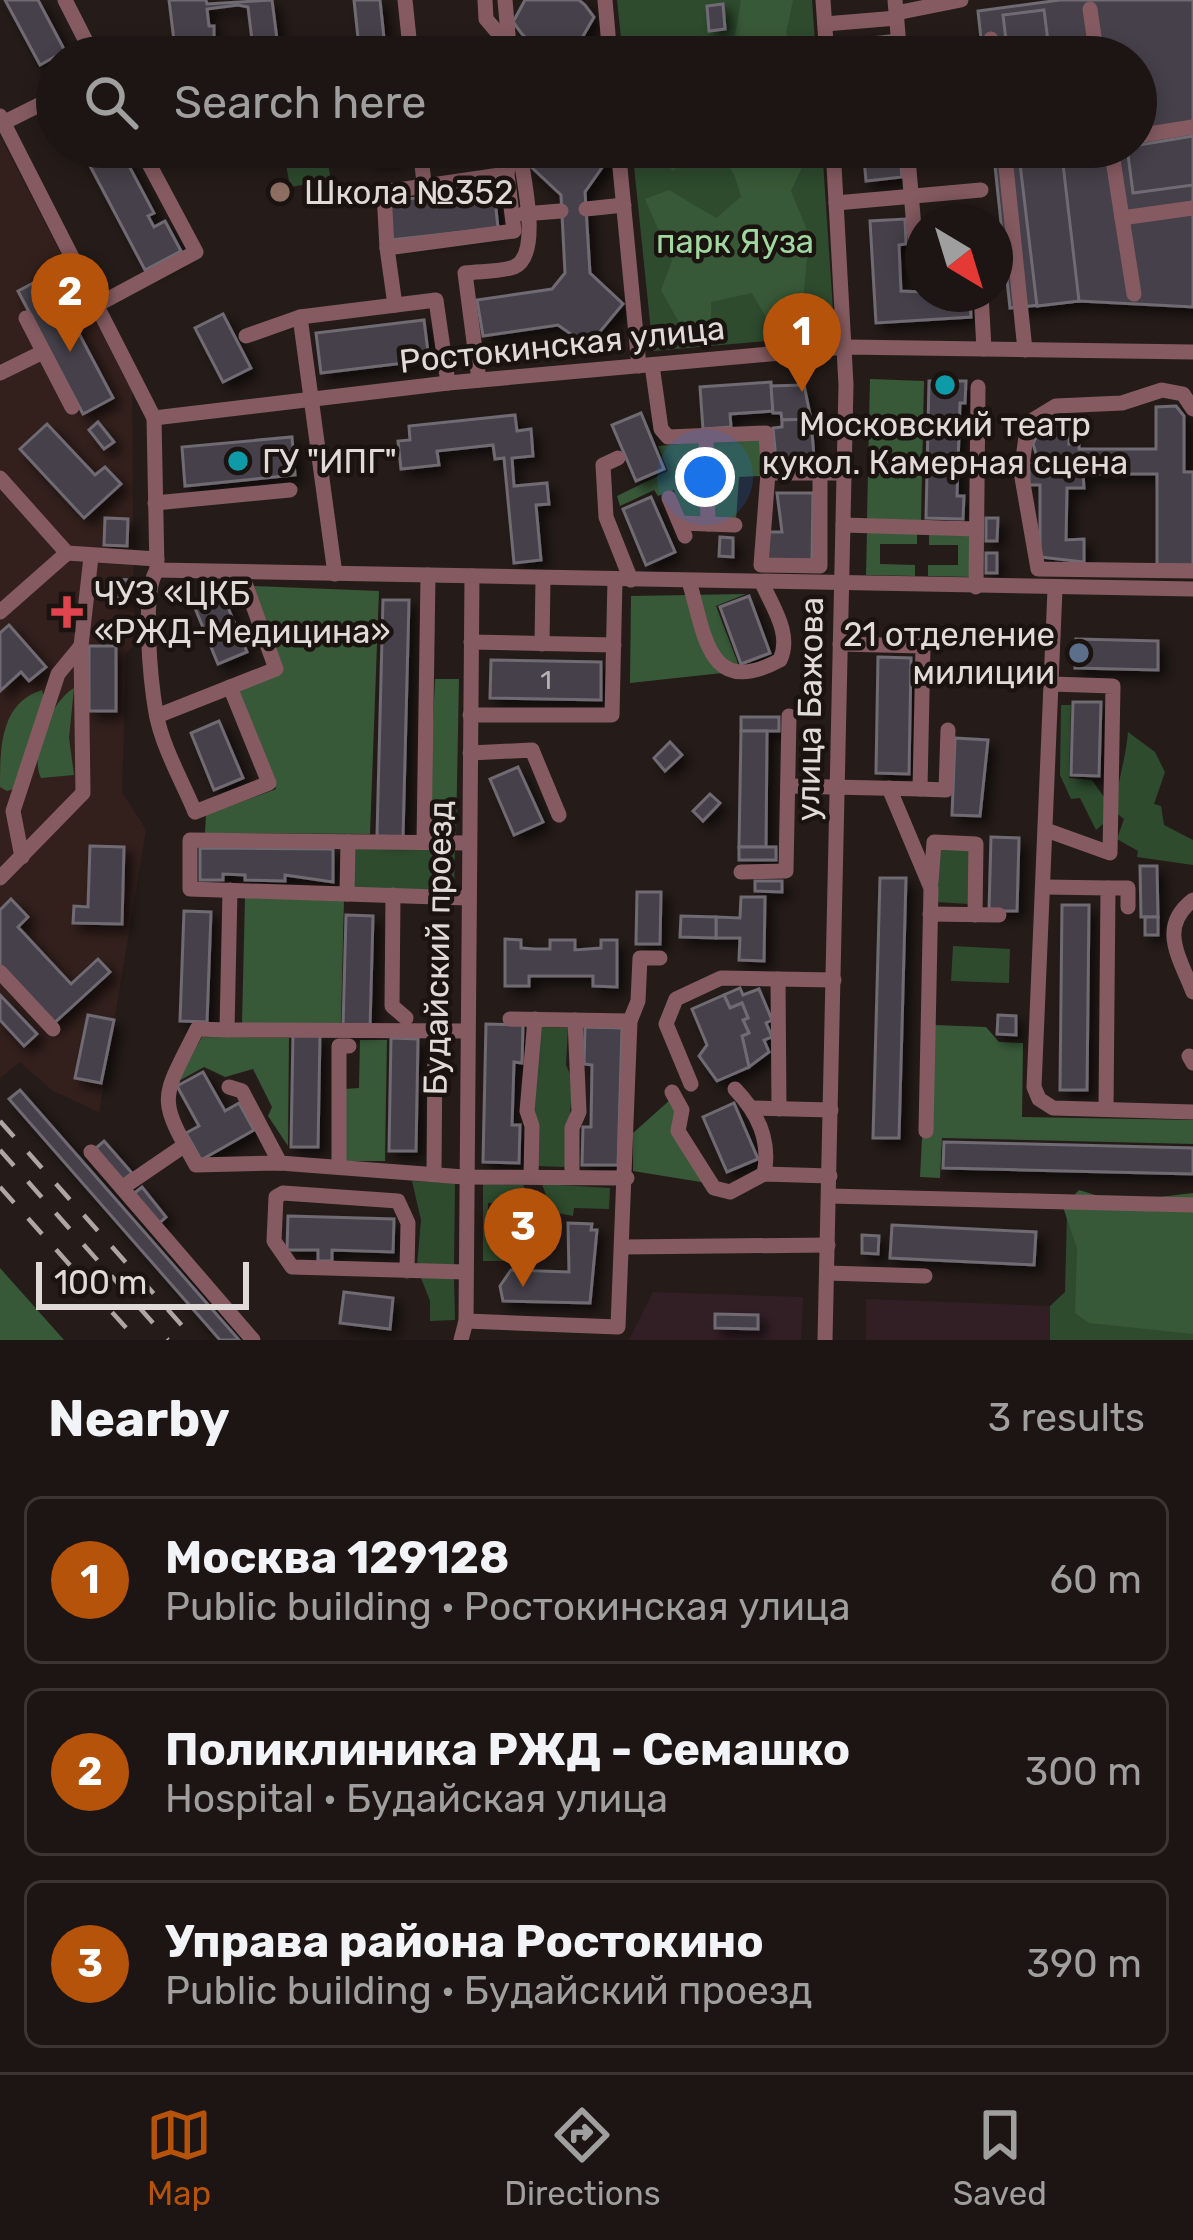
<!DOCTYPE html>
<html lang="en">
<head>
<meta charset="utf-8">
<style>
  :root { --surface:#1c1513; --page:#251e1c; --text:#f1f3f6; --muted:#a09fa0; --line:#3a3433; --accent:#b45309 }
  body { margin:0; font-family:Rubik,sans-serif; background:var(--page); color:var(--text) }
  .compass { position:absolute; left:905px; top:204px; width:108px; height:108px; border-radius:50%; background:var(--surface); box-shadow:0 6px 18px #0003; rotate:142deg }
  .scale { position:absolute; left:36px; bottom:30px; width:213px; box-sizing:border-box; padding-left:12px; border:6px solid #e0dad8; border-top:0; font-size:33px; line-height:42px; white-space:nowrap; color:#e0dad8; -webkit-text-stroke:9px #1b1310; paint-order:stroke }
  .you { position:absolute; left:705px; top:477px; width:42px; height:42px; margin:-30px; border:9px solid #fff; border-radius:50%; background:#1a73e8; box-shadow:0 0 0 18px #1a73e833 }
  .badge { display:grid; place-items:center; width:78px; height:78px; border-radius:50%; background:var(--accent); color:#fff; font-size:39px; font-weight:700 }
  .pin { position:absolute; translate:-50% -99px; filter:drop-shadow(0 3px 6px #0008) }
  .pin::after { content:''; position:absolute; top:63px; width:42px; height:36px; background:inherit; clip-path:polygon(0 0,100% 0,50% 100%) }
  .list { margin:0; padding:0; list-style:none }
  h2 { display:flex; justify-content:space-between; align-items:center; height:156px; margin:0; padding:0 48px; font-size:51px }
  h2 small { font-size:39px; font-weight:400; color:var(--muted) }
  .list li { display:grid; grid-template-columns:78px 1fr auto; gap:36px; align-items:center; box-sizing:border-box; height:168px; margin:0 24px 24px; padding:0 24px; border:3px solid var(--line); border-radius:18px }
  .list b { display:block; font-size:45px; white-space:nowrap }
  .list p { margin:0; font-size:39px; white-space:nowrap; color:var(--muted) }
  .list em { font-size:39px; font-style:normal; color:var(--muted) }
  .icon { flex:none; width:66px; height:66px; fill:none; stroke:currentColor; stroke-width:2; stroke-linecap:round; stroke-linejoin:round }
  .map { position:relative; flex:none; width:1193px; height:1340px; overflow:hidden }
  .search { position:absolute; background:var(--surface); box-shadow:0 6px 18px #0003; left:36px; right:36px; top:36px; height:132px; display:flex; align-items:center; gap:30px; box-sizing:border-box; padding:0 42px; border-radius:66px; color:var(--muted); font-size:45px }
  .sheet { height:732px; background:var(--surface) }
  nav { display:flex; justify-content:space-around; align-items:center; box-sizing:border-box; height:168px; border-top:3px solid var(--line); background:var(--surface); font-size:33px; color:var(--muted) }
  nav a { display:grid; justify-items:center; gap:6px }
  nav .on { color:var(--accent) }
  .map>svg:first-child { display:block }
  .commercial { fill:#321f25 }
  .medical { fill:#33201c }
  .green { fill:#2e4b2e }
  .forest { fill:#385938 }
  .building { fill:#444048; stroke:#6f6a73; stroke-width:3; filter:url(#shadow) }
  .lines { fill:none; stroke-linecap:round; stroke-linejoin:round }
  .minor-tunnel { stroke:#413836; stroke-width:15; stroke-dasharray:15 8; stroke-linecap:butt }
  .minor { stroke:#855b61; stroke-width:15 }
  .rail { stroke:#ada6a3; stroke-width:4.5; stroke-dasharray:21 21; stroke-linecap:butt }
  .education-dot { fill:#8d6e63; stroke:#1b1310; stroke-width:4.5 }
  .culture-dot { fill:#0f9aa8; stroke:#1b1310; stroke-width:4.5 }
  .health-dot { fill:#e0444e; stroke:#1b1310; stroke-width:4.5 }
  .service-dot { fill:#5c6f8a; stroke:#1b1310; stroke-width:4.5 }
  .labels { text-anchor:middle; stroke-width:9; stroke-linejoin:round; paint-order:stroke }
  .number-label { font-size:27px; fill:#b9b4b4 }
  .poi-label { font-size:33px; fill:#e0dad8; stroke:#1b1310; text-anchor:start }
  .park-label { font-size:33px; fill:#a0d8a0; stroke:#1b1310 }
  .street-label { font-size:33px; fill:#e0dad8; stroke:#1b1310 }
</style>
</head>
<body>
<div class="map">
<svg width="1193" height="1340" viewBox="0 0 1193 1340">
  <defs>
    <filter id="shadow"><feDropShadow dx="7" dy="7" stdDeviation="6" flood-color="#0009"/></filter>
  </defs>
  <rect width="100%" height="100%" fill="#251c19"/>
  <g class="commercial">
    <polygon points="653,1292 803,1297 801,1340 629,1340"/>
    <polygon points="866,1299 1050,1306 1050,1340 866,1340"/>
  </g>
  <polygon class="medical" points="0,136 132,391 134,644 126,654 122,792 146,830 99,1112 53,1091 20,1062 0,1078"/>
  <g class="green">
    <polygon points="617,0 812,0 816,57 623,57"/>
    <polygon points="283,147 325,147 331,180 290,187"/>
    <polygon points="632,147 822,147 834,324 822,336 653,351"/>
    <polygon points="1061,705 1071,705 1069,778 1092,780 1106,800 1103,824 1096,830 1080,798 1071,799 1060,775"/>
    <path d="M1128,732l27,20 10,20 -11,32 7,2 3,19 29,15v25l-56,-8 1,-6 -21,-12 7,-20 -9,-7c1,-26 11,-53 13,-80z"/>
    <polygon points="352,845 455,847 454,893 351,891"/>
    <polygon points="938,847 972,849 969,904 936,902"/>
    <polygon points="953,946 1010,949 1009,983 951,981"/>
    <polygon points="541,1027 568,1028 566,1065 573,1081 565,1167 537,1166 533,1080"/>
    <polygon points="412,1181 455,1183 454,1265 417,1265 421,1220"/>
    <polygon points="483,1184 523,1185 532,1203 488,1203 489,1239 520,1240 512,1261 483,1261"/>
    <polygon points="542,1184 610,1188 609,1209 574,1208 573,1216 552,1212"/>
    <polygon points="1067,1211 1193,1213 1193,1340 1050,1340 1050,1306 1065,1292"/>
    <polygon points="421,1278 454,1278 455,1320 430,1321 430,1301"/>
  </g>
  <g class="forest">
    <polygon points="741,0 793,0 786,33 799,57 722,57 735,36"/>
    <path d="M649,147h153l1,18 -12,26 18,44 -7,77 -32,12 -18,-31 -41,9v26h-29l-21,-38 11,-29 -27,-62 24,-9 47,28 25,-21c-8,-30 -12,-40 -44,-45l-24,19z"/>
    <polygon points="870,379 924,381 921,522 867,520"/>
    <polygon points="759,437 761,476 739,477 736,521 712,519 710,439"/>
    <polygon points="701,442 704,519 686,520 674,490 658,496 654,490 620,506 617,496 668,471 658,446"/>
    <polygon points="867,530 917,531 917,544 880,544 880,564 915,565 915,576 866,575"/>
    <polygon points="929,532 971,533 971,577 928,576 928,565 958,565 958,545 929,545"/>
    <polygon points="251,586 379,591 370,834 205,833 206,815 276,789 238,691 282,673"/>
    <polygon points="746,594 716,606 741,671 630,683 631,596"/>
    <polygon points="435,679 459,679 456,834 428,833"/>
    <path d="M74,688l-5,50 5,37 -33,3c-12,-24 10,-77 33,-90z"/>
    <path d="M42,690l2,8 -31,91 -6,2 -7,-4c0,-39 0,-84 42,-97z"/>
    <polygon points="245,897 344,899 341,1026 242,1024"/>
    <polygon points="934,1025 986,1027 999,1042 1023,1043 1022,1117 1193,1120 1193,1144 942,1138 940,1178 920,1177 922,1138 931,1129"/>
    <polygon points="202,1037 289,1038 288,1146 268,1116 272,1107 253,1069 225,1077 204,1067 177,1082"/>
    <polygon points="360,1040 387,1040 385,1161 343,1161 344,1089 359,1088"/>
    <polygon points="670,1100 707,1183 633,1171 633,1133"/>
    <polygon points="1079,1190 1118,1202 1193,1193 1193,1334 1089,1323 1075,1313 1077,1248 1063,1207"/>
    <polygon points="0,1268 64,1340 0,1340"/>
  </g>
  <g class="building">
    <polygon points="5,0 38,0 65,51 40,65"/>
    <polygon points="169,0 206,0 207,4 272,0 279,55 254,57 248,7 238,5 207,9 209,26 214,26 214,57 176,57"/>
    <polygon points="354,0 380,0 386,57 360,57"/>
    <polygon points="525,0 579,0 585,5 594,17 571,57 546,57 522,34 513,22"/>
    <polygon points="1060,0 1193,0 1193,307 1079,301 1010,308 993,147 1136,147 1136,57 983,57 978,11"/>
    <polygon points="723,4 725,29 709,31 707,6"/>
    <polygon points="1044,10 1050,57 1008,57 1003,15"/>
    <polygon points="890,36 892,57 854,57 853,40"/>
    <polygon points="491,38 493,57 467,57 465,41"/>
    <polygon points="1193,136 1193,185 1133,193 1127,147"/>
    <polygon points="80,147 119,147 154,213 148,216 154,227 165,221 181,251 145,270"/>
    <polygon points="369,147 396,147 397,158 370,160"/>
    <polygon points="536,147 600,147 608,159 585,192 590,273 623,304 588,346 558,325 483,336 477,300 552,289 565,273 561,195 528,164"/>
    <polygon points="863,147 892,147 893,154 900,154 902,177 866,181"/>
    <polygon points="1018,147 1061,147 1079,301 1037,306"/>
    <polygon points="494,190 498,228 391,240 387,201"/>
    <polygon points="905,219 906,244 899,245 901,291 970,294 971,317 876,323 870,221"/>
    <polygon points="48,275 113,398 83,414 18,291"/>
    <polygon points="223,314 251,368 223,382 195,328"/>
    <polygon points="424,320 429,360 321,373 316,333"/>
    <polygon points="929,381 966,381 965,403 960,403 957,496 964,496 963,519 926,518"/>
    <polygon points="771,382 773,411 730,414 731,427 703,429 700,387"/>
    <polygon points="804,385 811,419 782,420 781,413 773,413 771,386"/>
    <polygon points="1176,406 1184,416 1184,472 1193,472 1193,565 1157,565 1157,474 1083,474 1084,488 1067,488 1066,540 1084,539 1084,562 1040,557 1040,485 1029,485 1029,463 1039,463 1033,444 1038,433 1052,425 1070,425 1069,444 1079,444 1079,449 1156,449 1156,407"/>
    <polygon points="641,413 664,469 636,481 612,425"/>
    <polygon points="515,415 517,431 531,429 533,456 512,458 514,486 547,483 549,504 536,505 541,560 514,563 504,458 495,459 493,445 437,451 439,465 401,469 398,441 410,440 409,426"/>
    <polygon points="811,419 814,457 776,460 773,428 782,427 782,420"/>
    <polygon points="98,422 114,442 104,449 89,430"/>
    <polygon points="47,424 95,475 105,467 121,484 84,518 20,449"/>
    <polygon points="292,437 295,475 185,486 182,447"/>
    <polygon points="777,493 813,493 812,560 767,560 767,532 782,532"/>
    <polygon points="651,497 675,552 646,565 623,509"/>
    <polygon points="105,518 128,519 127,546 104,545"/>
    <polygon points="986,518 998,518 997,541 986,541"/>
    <polygon points="720,537 733,538 733,557 719,556"/>
    <rect x="986" y="553" width="11" height="20"/>
    <polygon points="114,579 130,580 129,599 113,598"/>
    <polygon points="223,596 247,652 218,664 195,608"/>
    <polygon points="749,596 770,653 741,664 720,607"/>
    <polygon points="383,600 409,600 403,837 377,836"/>
    <polygon points="9,625 46,667 29,681 21,672 0,691 0,633"/>
    <polygon points="1076,639 1158,641 1158,670 1075,668"/>
    <rect x="89" y="646" width="27" height="65"/>
    <polygon points="878,657 911,658 909,774 876,773"/>
    <polygon points="491,660 601,662 601,700 490,698"/>
    <polygon points="1073,702 1101,702 1099,776 1071,775"/>
    <rect x="741" y="717" width="38" height="14"/>
    <polygon points="219,721 243,778 214,790 191,733"/>
    <polygon points="741,731 767,731 766,847 739,847"/>
    <polygon points="955,738 988,740 980,816 952,815"/>
    <polygon points="670,742 682,755 665,771 654,758"/>
    <polygon points="518,767 543,822 514,835 490,779"/>
    <polygon points="710,794 720,803 703,821 693,811"/>
    <polygon points="991,837 1019,838 1017,911 989,911"/>
    <polygon points="90,846 124,847 122,924 73,923 74,906 88,907"/>
    <rect x="739" y="847" width="37" height="13"/>
    <polygon points="200,848 333,849 333,882 285,875 285,881 245,880 245,875 223,874 223,880 200,880"/>
    <polygon points="1140,866 1157,866 1158,917 1141,917"/>
    <polygon points="880,878 906,878 899,1138 873,1138"/>
    <polygon points="755,881 782,881 782,892 755,891"/>
    <polygon points="637,892 661,892 660,944 636,944"/>
    <polygon points="741,897 765,897 764,961 739,960 740,938 716,938 716,917 740,918"/>
    <polygon points="11,899 28,917 18,927 71,984 98,959 110,972 51,1026 0,970 0,910"/>
    <polygon points="1062,905 1089,905 1087,1090 1060,1090"/>
    <polygon points="184,911 211,912 207,1022 180,1021"/>
    <polygon points="346,915 373,916 370,1028 343,1028"/>
    <polygon points="681,916 716,917 716,938 680,937"/>
    <rect x="1145" y="917" width="13" height="18"/>
    <polygon points="505,939 521,940 521,948 535,949 550,949 550,940 575,940 575,950 601,948 601,940 617,940 617,987 593,986 593,976 529,976 529,986 505,986"/>
    <polygon points="740,988 743,995 759,989 772,1020 766,1023 772,1037 764,1040 769,1052 749,1067 742,1036 749,1033 743,1020 748,1018 742,1003 730,1008 724,995"/>
    <polygon points="0,995 37,1034 24,1046 0,1020"/>
    <polygon points="724,995 730,1008 742,1003 748,1018 743,1020 749,1033 742,1036 749,1067 717,1081 699,1056 707,1045 692,1009"/>
    <polygon points="88,1015 114,1020 101,1083 75,1078"/>
    <polygon points="998,1015 1016,1016 1016,1035 997,1034"/>
    <polygon points="486,1024 523,1025 522,1063 514,1062 512,1125 520,1125 519,1163 483,1162"/>
    <polygon points="585,1027 622,1028 618,1165 582,1165 583,1127 591,1127 592,1065 584,1064"/>
    <polygon points="293,1034 320,1034 318,1147 291,1147"/>
    <polygon points="391,1038 418,1039 416,1151 389,1151"/>
    <polygon points="203,1072 225,1111 239,1103 254,1130 201,1160 186,1133 199,1126 177,1086"/>
    <polygon points="20,1090 239,1340 220,1340 9,1099"/>
    <polygon points="734,1103 758,1159 727,1172 703,1117"/>
    <polygon points="104,1141 132,1173 120,1183 96,1148"/>
    <polygon points="944,1142 1193,1148 1193,1174 943,1168"/>
    <polygon points="142,1187 166,1217 157,1225 132,1195"/>
    <polygon points="288,1216 394,1219 393,1252 332,1250 332,1261 318,1261 318,1250 287,1250"/>
    <polygon points="568,1223 592,1224 591,1230 597,1230 590,1303 503,1301 500,1286 511,1270 569,1272"/>
    <polygon points="892,1225 1036,1232 1034,1265 890,1258"/>
    <polygon points="862,1235 879,1236 878,1254 862,1253"/>
    <polygon points="344,1292 393,1298 390,1329 340,1323"/>
    <polygon points="715,1314 758,1315 758,1329 715,1328"/>
  </g>
  <g class="lines">
    <polyline class="minor-tunnel" points="1019,149 1042,147"/>
    <g class="minor">
      <polyline points="65,0 94,57"/>
      <polyline points="405,0 411,57"/>
      <polyline points="485,0 486,19 509,46"/>
      <polyline points="505,0 510,57"/>
      <polyline points="605,0 610,57"/>
      <polyline points="823,0 827,57"/>
      <polyline points="895,0 900,57"/>
      <polyline points="1090,9 1097,57"/>
      <polyline points="896,13 961,0"/>
      <polyline points="825,24 897,18"/>
      <polyline points="991,39 993,57"/>
      <polyline points="0,116 154,418 157,570 1193,589"/>
      <polyline points="3,123 57,96"/>
      <polyline points="1136,136 1193,127"/>
      <polyline points="420,147 424,183"/>
      <polyline points="618,147 639,366"/>
      <polyline points="907,147 918,273 923,273"/>
      <polyline points="1004,147 1025,350"/>
      <polyline points="1111,147 1122,218 1193,208"/>
      <polyline points="507,174 384,192 387,248 514,231 507,174 511,147"/>
      <polyline points="836,203 981,190"/>
      <polyline points="586,209 624,205"/>
      <polyline points="523,214 561,211"/>
      <polyline points="1122,218 1134,294"/>
      <polyline points="387,248 395,305"/>
      <polyline points="981,294 984,349"/>
      <polyline points="97,305 196,252 140,147"/>
      <polyline points="26,318 72,407"/>
      <polyline points="246,336 300,317"/>
      <polyline points="652,365 661,429 668,437 766,433 768,473 844,473"/>
      <polyline points="0,373 43,352"/>
      <path d="M479,380l-14,-107c15,-2 35,-1 49,-6 29,-12 8,-94 5,-120"/>
      <polyline points="1193,409 1183,394 1162,390 1122,403 1056,406 1028,423 1021,472 1038,569 1193,571"/>
      <polyline points="154,418 448,383 846,347 1193,352"/>
      <polyline points="706,435 708,524"/>
      <polyline points="618,458 603,465 606,517 631,580"/>
      <polyline points="768,473 761,565 820,566 820,473"/>
      <polyline points="0,478 67,553 157,559"/>
      <polyline points="669,498 685,536"/>
      <polyline points="155,503 290,490"/>
      <polyline points="680,523 735,525"/>
      <polyline points="843,525 976,529"/>
      <path d="M157,570c-16,22 -6,114 -1,143 6,33 26,68 39,99l74,-29 -39,-96"/>
      <polyline points="335,574 300,317 436,300 448,383"/>
      <path d="M689,581c16,54 19,118 91,79 12,-26 -7,-52 -18,-77"/>
      <polyline points="976,587 978,387"/>
      <polyline points="1055,589 1034,1087 1039,1099 1053,1108 1193,1112"/>
      <polyline points="0,612 67,553"/>
      <polyline points="471,642 614,645"/>
      <polyline points="542,644 543,578"/>
      <polyline points="470,715 612,715 615,579"/>
      <polyline points="157,716 276,669 241,572"/>
      <polyline points="470,753 532,750 559,815"/>
      <polyline points="788,786 920,789 923,646 840,644"/>
      <polyline points="889,788 931,888 926,1131"/>
      <polyline points="920,789 946,790 948,730"/>
      <polyline points="1046,830 1110,853 1113,686 1051,684"/>
      <polyline points="424,842 428,575"/>
      <polyline points="22,857 13,811 58,674 81,646"/>
      <polyline points="741,872 786,871 789,716"/>
      <polyline points="0,878 83,793 81,646 91,557"/>
      <polyline points="931,882 934,842 976,844 975,915"/>
      <polyline points="1045,887 1108,888 1106,1109"/>
      <polyline points="1108,888 1128,888 1128,907"/>
      <path d="M230,890l-3,140 -30,-1c-35,71 -41,66 -1,136l84,-2 184,14 163,1"/>
      <polyline points="347,894 348,842"/>
      <polyline points="393,895 392,1006 406,1018"/>
      <polyline points="468,898 190,889 190,840 469,843"/>
      <path d="M1193,900c-35,27 -14,56 0,92"/>
      <polyline points="930,914 999,915"/>
      <polyline points="0,972 53,1029"/>
      <polyline points="778,979 779,1109"/>
      <polyline points="510,1019 630,1021"/>
      <polyline points="227,1030 466,1031"/>
      <polyline points="1189,1056 1193,1063"/>
      <polyline points="691,1084 666,1024 676,999 721,978 834,980"/>
      <polyline points="229,1087 242,1091 280,1163"/>
      <path d="M735,1089c23,24 36,51 29,85"/>
      <polyline points="672,1092 682,1110 678,1131 714,1188 730,1192 764,1174 830,1176"/>
      <polyline points="752,1108 831,1110"/>
      <polyline points="91,1152 253,1340"/>
      <polyline points="339,1165 339,1046 349,1046"/>
      <polyline points="434,1171 435,1046"/>
      <polyline points="531,1177 532,1126 527,1111 535,1019"/>
      <polyline points="572,1177 572,1128 579,1112 575,1020"/>
      <polyline points="122,1188 185,1145"/>
      <polyline points="829,1196 1193,1205"/>
      <polyline points="623,1247 828,1245"/>
      <polyline points="407,1271 408,1223 398,1201 283,1193 276,1197 274,1241 292,1267 465,1272"/>
      <polyline points="827,1273 925,1276"/>
      <polyline points="466,1321 618,1327 630,1021 638,1001 640,958 660,958"/>
      <polyline points="461,1340 466,1321 472,576"/>
      <polyline points="825,1340 846,385 833,147"/>
    </g>
    <g class="rail">
      <polyline points="0,1121 195,1340"/>
      <polyline points="0,1150 168,1340"/>
      <polyline points="0,1187 137,1340"/>
    </g>
  </g>
  <circle class="education-dot" cx="280" cy="192" r="12"/>
  <g class="culture-dot">
    <circle cx="945" cy="385" r="12"/>
    <circle cx="238" cy="461" r="12"/>
  </g>
  <path class="health-dot" d="M61 594h12v12h12v12h-12v12h-12v-12h-12v-12h12z"/>
  <circle class="service-dot" cx="1079" cy="653" r="12"/>
  <g class="labels">
    <g class="number-label">
      <text x="546" y="689">1</text>
    </g>
    <g class="poi-label">
      <text x="304" y="204">Школа №352</text>
      <text x="945" y="436" text-anchor="middle">Московский театр<tspan x="945" dy="38">кукол. Камерная сцена</tspan></text>
      <text x="262" y="473">ГУ "ИПГ"</text>
      <text x="94" y="605">ЧУЗ «ЦКБ<tspan x="94" dy="38">«РЖД-Медицина»</tspan></text>
      <text x="1055" y="646" text-anchor="end">21 отделение<tspan x="1055" dy="38">милиции</tspan></text>
    </g>
    <g class="park-label">
      <text x="735" y="253">парк Яуза</text>
    </g>
    <g class="street-label">
      <text transform="translate(562 344) rotate(-6)" y="12">Ростокинская улица</text>
      <text transform="translate(809 709) rotate(-89)" y="12">улица Бажова</text>
      <text transform="translate(437 948) rotate(-89)" y="12">Будайский проезд</text>
    </g>
  </g>
</svg>
<svg class="compass" viewBox="-18 -18 36 36"><path d="M0-13l5 13h-10z" fill="#e53935"/><path d="M0 13l5-13h-10z" fill="#a09fa0"/></svg>
<div class="scale">100 m</div>
<div class="you"></div>
<div class="pin badge" style="left:802px;top:392px">1</div>
<div class="pin badge" style="left:70px;top:352px">2</div>
<div class="pin badge" style="left:523px;top:1287px">3</div>
<div class="search"><svg class="icon" aria-label="search" viewBox="0 0 24 24"><circle cx="10" cy="10" r="6"/><path d="M15 15l6 6"/></svg>Search here</div>
</div>
<section class="sheet">
<h2>Nearby<small>3 results</small></h2>
<ul class="list">
<li><span class="badge">1</span><div><b>Москва 129128</b><p>Public building · Ростокинская улица</p></div><em>60 m</em></li>
<li><span class="badge">2</span><div><b>Поликлиника РЖД - Семашко</b><p>Hospital · Будайская улица</p></div><em>300 m</em></li>
<li><span class="badge">3</span><div><b>Управа района Ростокино</b><p>Public building · Будайский проезд</p></div><em>390 m</em></li>
</ul>
</section>
<nav>
<a class="on"><svg class="icon" aria-label="map" viewBox="0 0 24 24"><path d="M3 6l6-2 6 2 6-2v14l-6 2-6-2-6 2zM9 4v14M15 6v14"/></svg>Map</a>
<a><svg class="icon" aria-label="directions" viewBox="0 0 24 24"><path d="M12 3l9 9-9 9-9-9zM9 14v-3h6M13 9l2 2-2 2"/></svg>Directions</a>
<a><svg class="icon" aria-label="saved" viewBox="0 0 24 24"><path d="M7 4h10v16l-5-4-5 4z"/></svg>Saved</a>
</nav>
</body>
</html>
